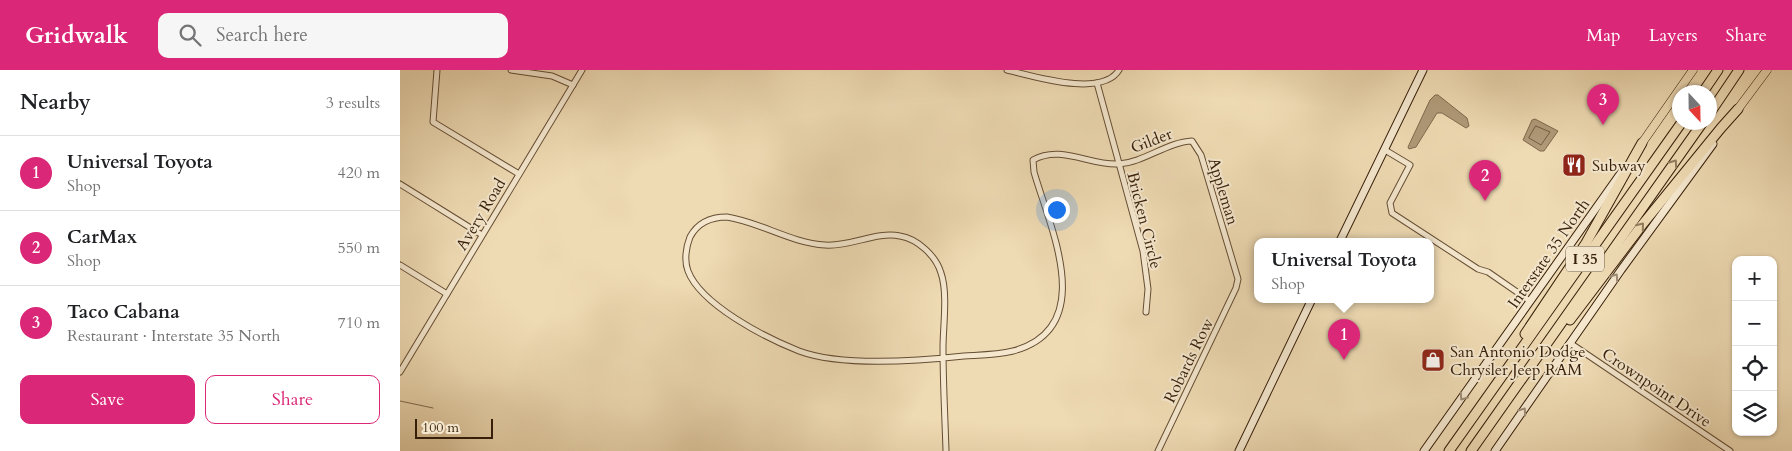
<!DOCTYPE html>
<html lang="en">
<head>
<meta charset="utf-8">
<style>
  :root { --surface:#fff; --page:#f6f6f6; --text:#202124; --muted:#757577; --line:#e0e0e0; --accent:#db2777 }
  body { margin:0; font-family:Cardo,serif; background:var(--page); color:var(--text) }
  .controls { position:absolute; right:15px; bottom:15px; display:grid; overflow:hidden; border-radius:10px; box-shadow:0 1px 4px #0004 }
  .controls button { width:45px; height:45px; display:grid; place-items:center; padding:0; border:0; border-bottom:1px solid var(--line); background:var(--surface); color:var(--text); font:25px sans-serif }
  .compass { position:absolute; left:1272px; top:15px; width:45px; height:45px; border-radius:50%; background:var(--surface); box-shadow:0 1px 4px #0004; rotate:158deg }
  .scale { position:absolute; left:15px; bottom:12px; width:78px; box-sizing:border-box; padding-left:5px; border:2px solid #371f09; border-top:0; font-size:14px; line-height:18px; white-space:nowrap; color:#371f09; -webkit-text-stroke:4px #f4e7ce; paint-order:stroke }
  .you { position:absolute; left:656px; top:139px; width:18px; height:18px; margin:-12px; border:4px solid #fff; border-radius:50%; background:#1a73e8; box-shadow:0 0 0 8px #1a73e833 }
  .badge { display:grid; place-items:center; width:32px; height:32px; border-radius:50%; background:var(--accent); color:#fff; font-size:16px; font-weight:700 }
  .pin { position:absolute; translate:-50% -41px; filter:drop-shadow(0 1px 2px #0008) }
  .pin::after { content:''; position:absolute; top:26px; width:18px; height:15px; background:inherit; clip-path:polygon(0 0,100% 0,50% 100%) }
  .popup { position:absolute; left:854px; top:168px; width:180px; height:65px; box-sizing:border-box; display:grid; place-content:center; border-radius:10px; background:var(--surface); filter:drop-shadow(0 1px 4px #0005); font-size:16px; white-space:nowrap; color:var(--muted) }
  .popup b { font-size:19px; color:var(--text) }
  .popup::after { content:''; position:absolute; left:50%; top:100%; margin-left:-10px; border:10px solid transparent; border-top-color:var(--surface) }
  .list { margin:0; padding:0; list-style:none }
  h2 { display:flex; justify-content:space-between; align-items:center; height:65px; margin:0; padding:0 20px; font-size:21px }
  h2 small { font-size:16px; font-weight:400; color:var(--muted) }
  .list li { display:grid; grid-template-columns:32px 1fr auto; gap:15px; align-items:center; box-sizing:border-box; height:75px; padding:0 20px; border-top:1px solid var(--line) }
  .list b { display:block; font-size:19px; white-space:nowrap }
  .list p { margin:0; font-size:16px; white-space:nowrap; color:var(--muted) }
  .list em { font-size:16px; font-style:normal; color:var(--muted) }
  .actions { display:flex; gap:10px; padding:15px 20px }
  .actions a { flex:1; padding:11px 0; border:1px solid var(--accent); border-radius:10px; text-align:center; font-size:18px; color:var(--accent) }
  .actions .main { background:var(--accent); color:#fff }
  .icon { flex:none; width:28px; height:28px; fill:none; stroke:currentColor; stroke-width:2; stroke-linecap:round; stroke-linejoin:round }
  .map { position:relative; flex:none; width:1392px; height:381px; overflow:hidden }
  header { display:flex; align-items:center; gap:30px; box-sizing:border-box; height:70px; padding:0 25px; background:var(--accent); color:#fff }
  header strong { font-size:24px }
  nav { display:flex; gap:28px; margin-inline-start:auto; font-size:18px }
  .search { width:350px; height:45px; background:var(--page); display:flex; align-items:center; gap:12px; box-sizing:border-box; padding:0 18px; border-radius:10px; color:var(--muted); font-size:19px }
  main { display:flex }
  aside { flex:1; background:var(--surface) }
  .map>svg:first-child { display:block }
  .water { fill:#b09a79; stroke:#80694c }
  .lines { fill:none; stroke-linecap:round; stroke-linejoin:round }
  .shore { stroke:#745c41; stroke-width:1 }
  .stream { stroke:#80694c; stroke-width:1 }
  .street-casing { stroke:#654e34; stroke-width:7 }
  .secondary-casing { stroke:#371f09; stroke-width:9 }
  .primary-casing { stroke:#371f09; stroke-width:9 }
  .highway-casing { stroke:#371f09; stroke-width:11 }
  .street { stroke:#f4e7ce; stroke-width:5 }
  .secondary { stroke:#f4e7ce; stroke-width:7 }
  .primary { stroke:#eedab3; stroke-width:8 }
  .highway { stroke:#eedab3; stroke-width:9 }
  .oneway { stroke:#927c5e }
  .oneway2 { stroke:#9f8d75 }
  .labels { text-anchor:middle; stroke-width:4; stroke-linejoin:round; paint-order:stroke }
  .shield { fill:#f4e7ce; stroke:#705b44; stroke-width:1 }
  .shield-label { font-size:15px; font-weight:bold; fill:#371f09 }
  .street-label { font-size:16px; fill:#371f09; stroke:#f4e7ce }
  .poi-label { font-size:16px; fill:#371f09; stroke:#f4e7ce; text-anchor:start }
</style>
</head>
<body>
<header>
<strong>Gridwalk</strong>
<div class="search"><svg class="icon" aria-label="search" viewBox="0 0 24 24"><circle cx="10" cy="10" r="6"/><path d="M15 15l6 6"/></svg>Search here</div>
<nav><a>Map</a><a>Layers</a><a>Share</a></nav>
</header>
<main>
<aside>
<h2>Nearby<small>3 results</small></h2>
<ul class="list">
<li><span class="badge">1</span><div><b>Universal Toyota</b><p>Shop</p></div><em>420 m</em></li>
<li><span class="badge">2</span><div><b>CarMax</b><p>Shop</p></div><em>550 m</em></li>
<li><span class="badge">3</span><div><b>Taco Cabana</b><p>Restaurant · Interstate 35 North</p></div><em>710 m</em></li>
</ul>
<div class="actions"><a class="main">Save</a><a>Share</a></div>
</aside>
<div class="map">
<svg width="1392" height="381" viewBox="0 0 1392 381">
  <rect width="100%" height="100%" fill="#eedab3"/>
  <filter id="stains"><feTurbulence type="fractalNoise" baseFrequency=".004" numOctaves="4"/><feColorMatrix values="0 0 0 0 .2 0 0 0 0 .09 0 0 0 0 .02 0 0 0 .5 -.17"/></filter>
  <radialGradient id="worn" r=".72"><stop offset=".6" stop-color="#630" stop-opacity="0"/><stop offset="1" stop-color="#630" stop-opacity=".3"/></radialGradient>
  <g class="water">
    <polygon points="1035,25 1038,25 1067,48 1069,56 1066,58 1042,43 1037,43 1016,77 1009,79 1008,77 1030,30"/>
    <polygon points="1135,49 1158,61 1144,81 1140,81 1123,70 1132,50"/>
  </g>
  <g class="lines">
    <polygon class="shore" points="1136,56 1150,62 1141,75 1129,68"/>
    <polyline class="stream" points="0,331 33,338"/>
    <g class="street-casing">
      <g id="street">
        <polyline points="37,0 33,52 119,104"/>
        <polyline points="111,0 152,6 173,15"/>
        <path d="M607,0c26,6 95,28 112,0"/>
        <polyline points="697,13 743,181 748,219 746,242"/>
        <polyline points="985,80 1010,95 990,133 992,143 1078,199 1088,202 1130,231"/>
        <polyline points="0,114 82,165"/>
        <polyline points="0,195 47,224"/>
        <polyline points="1170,273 1330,381"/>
        <polyline points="0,302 182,0"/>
        <path d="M546,381c-1,-34 -3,-68 -3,-103 0,-21 5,-55 -2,-75 -5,-17 -23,-34 -41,-37 -24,-5 -49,11 -75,9 -34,-2 -65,-23 -98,-28 -16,0 -29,5 -37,20 -4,10 -6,24 -2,34 13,34 78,67 111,80 43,16 119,10 165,5 16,-1 33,-1 49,-5 86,-23 37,-123 21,-179l-1,-12c28,-16 57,6 86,4 26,-2 48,-22 73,-23l9,14 37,124 -2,9 -78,163"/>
      </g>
    </g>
    <g class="secondary-casing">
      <g id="secondary">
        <polyline points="940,171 1023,0"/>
        <polyline points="839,381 912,229"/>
        <polyline points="1024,381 1223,100"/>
        <polyline points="1095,381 1221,200 1313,74"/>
      </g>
    </g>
    <g class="primary-casing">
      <g id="primary">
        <polyline points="1338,39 1367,0"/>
        <polyline points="1242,73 1293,0"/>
      </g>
    </g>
    <g class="highway-casing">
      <g id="highway">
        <polyline points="1303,22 1318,0"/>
        <polyline points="1310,43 1339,0"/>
        <polyline points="1170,250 1242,155 1321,58 1338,39"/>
        <polyline points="1125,264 1186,173 1242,73"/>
        <polyline points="1049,381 1282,52"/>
        <polyline points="1071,381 1303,52"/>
      </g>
    </g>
    <use href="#street" class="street"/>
    <use href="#secondary" class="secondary"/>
    <use href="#primary" class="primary"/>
    <use href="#highway" class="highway"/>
  </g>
  <defs><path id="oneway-chevron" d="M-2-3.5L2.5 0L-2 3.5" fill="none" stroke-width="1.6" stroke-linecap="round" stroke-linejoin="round" transform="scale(1.25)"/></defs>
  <g class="oneway">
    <use href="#oneway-chevron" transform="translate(1274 93) rotate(-55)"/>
    <use href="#oneway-chevron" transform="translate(1241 156) rotate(-51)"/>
  </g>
  <g class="oneway2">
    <use href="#oneway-chevron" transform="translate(1215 207) rotate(-55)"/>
    <use href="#oneway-chevron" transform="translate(1063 327) rotate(125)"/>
    <use href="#oneway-chevron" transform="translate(1123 341) rotate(-55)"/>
  </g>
  <defs>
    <g id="restaurant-square" transform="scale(1.25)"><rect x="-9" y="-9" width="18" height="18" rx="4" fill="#8f2418" stroke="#f4e7ce"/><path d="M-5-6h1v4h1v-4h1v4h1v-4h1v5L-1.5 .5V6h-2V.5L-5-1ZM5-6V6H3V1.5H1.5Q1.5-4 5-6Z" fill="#fff"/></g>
    <g id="shop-square" transform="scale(1.25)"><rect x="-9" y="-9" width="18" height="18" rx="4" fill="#8f2418" stroke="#f4e7ce"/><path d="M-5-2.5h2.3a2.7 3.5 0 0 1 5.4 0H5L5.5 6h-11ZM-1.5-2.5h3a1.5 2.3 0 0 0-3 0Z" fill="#fff"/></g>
  </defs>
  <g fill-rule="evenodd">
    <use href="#restaurant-square" x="1174" y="95"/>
    <use href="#shop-square" x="1033" y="290"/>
  </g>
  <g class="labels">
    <rect class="shield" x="1166" y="176.5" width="38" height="25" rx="4"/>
    <g class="shield-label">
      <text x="1185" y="194">I 35</text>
    </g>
    <g class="street-label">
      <text transform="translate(751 70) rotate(-21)" y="6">Gilder</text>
      <text transform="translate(824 121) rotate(73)" y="6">Appleman</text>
      <text transform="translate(80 144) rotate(-59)" y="6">Avery Road</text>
      <text transform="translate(745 150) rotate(76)" y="6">Bricken Circle</text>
      <text transform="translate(1148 183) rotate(-55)" y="6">Interstate 35 North</text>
      <text transform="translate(788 290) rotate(-64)" y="6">Robards Row</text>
      <text transform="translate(1257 317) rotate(34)" y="6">Crownpoint Drive</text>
    </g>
    <g class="poi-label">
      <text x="1192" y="101">Subway</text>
      <text x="1050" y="287">San Antonio Dodge<tspan x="1050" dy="18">Chrysler Jeep RAM</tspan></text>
    </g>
  </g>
  <rect width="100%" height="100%" filter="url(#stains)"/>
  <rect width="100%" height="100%" fill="url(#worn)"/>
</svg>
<div class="controls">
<button>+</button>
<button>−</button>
<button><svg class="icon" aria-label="locate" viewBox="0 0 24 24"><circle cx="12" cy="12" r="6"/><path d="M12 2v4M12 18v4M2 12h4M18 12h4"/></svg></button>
<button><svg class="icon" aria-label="layers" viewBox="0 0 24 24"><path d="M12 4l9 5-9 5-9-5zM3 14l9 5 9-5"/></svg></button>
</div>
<svg class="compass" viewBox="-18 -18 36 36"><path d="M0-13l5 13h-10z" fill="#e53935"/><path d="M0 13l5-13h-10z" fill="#757577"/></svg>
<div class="scale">100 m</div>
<div class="you"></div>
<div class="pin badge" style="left:944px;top:290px">1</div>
<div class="popup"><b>Universal Toyota</b>Shop</div>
<div class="pin badge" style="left:1085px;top:131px">2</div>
<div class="pin badge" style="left:1203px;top:55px">3</div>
</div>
</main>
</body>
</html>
